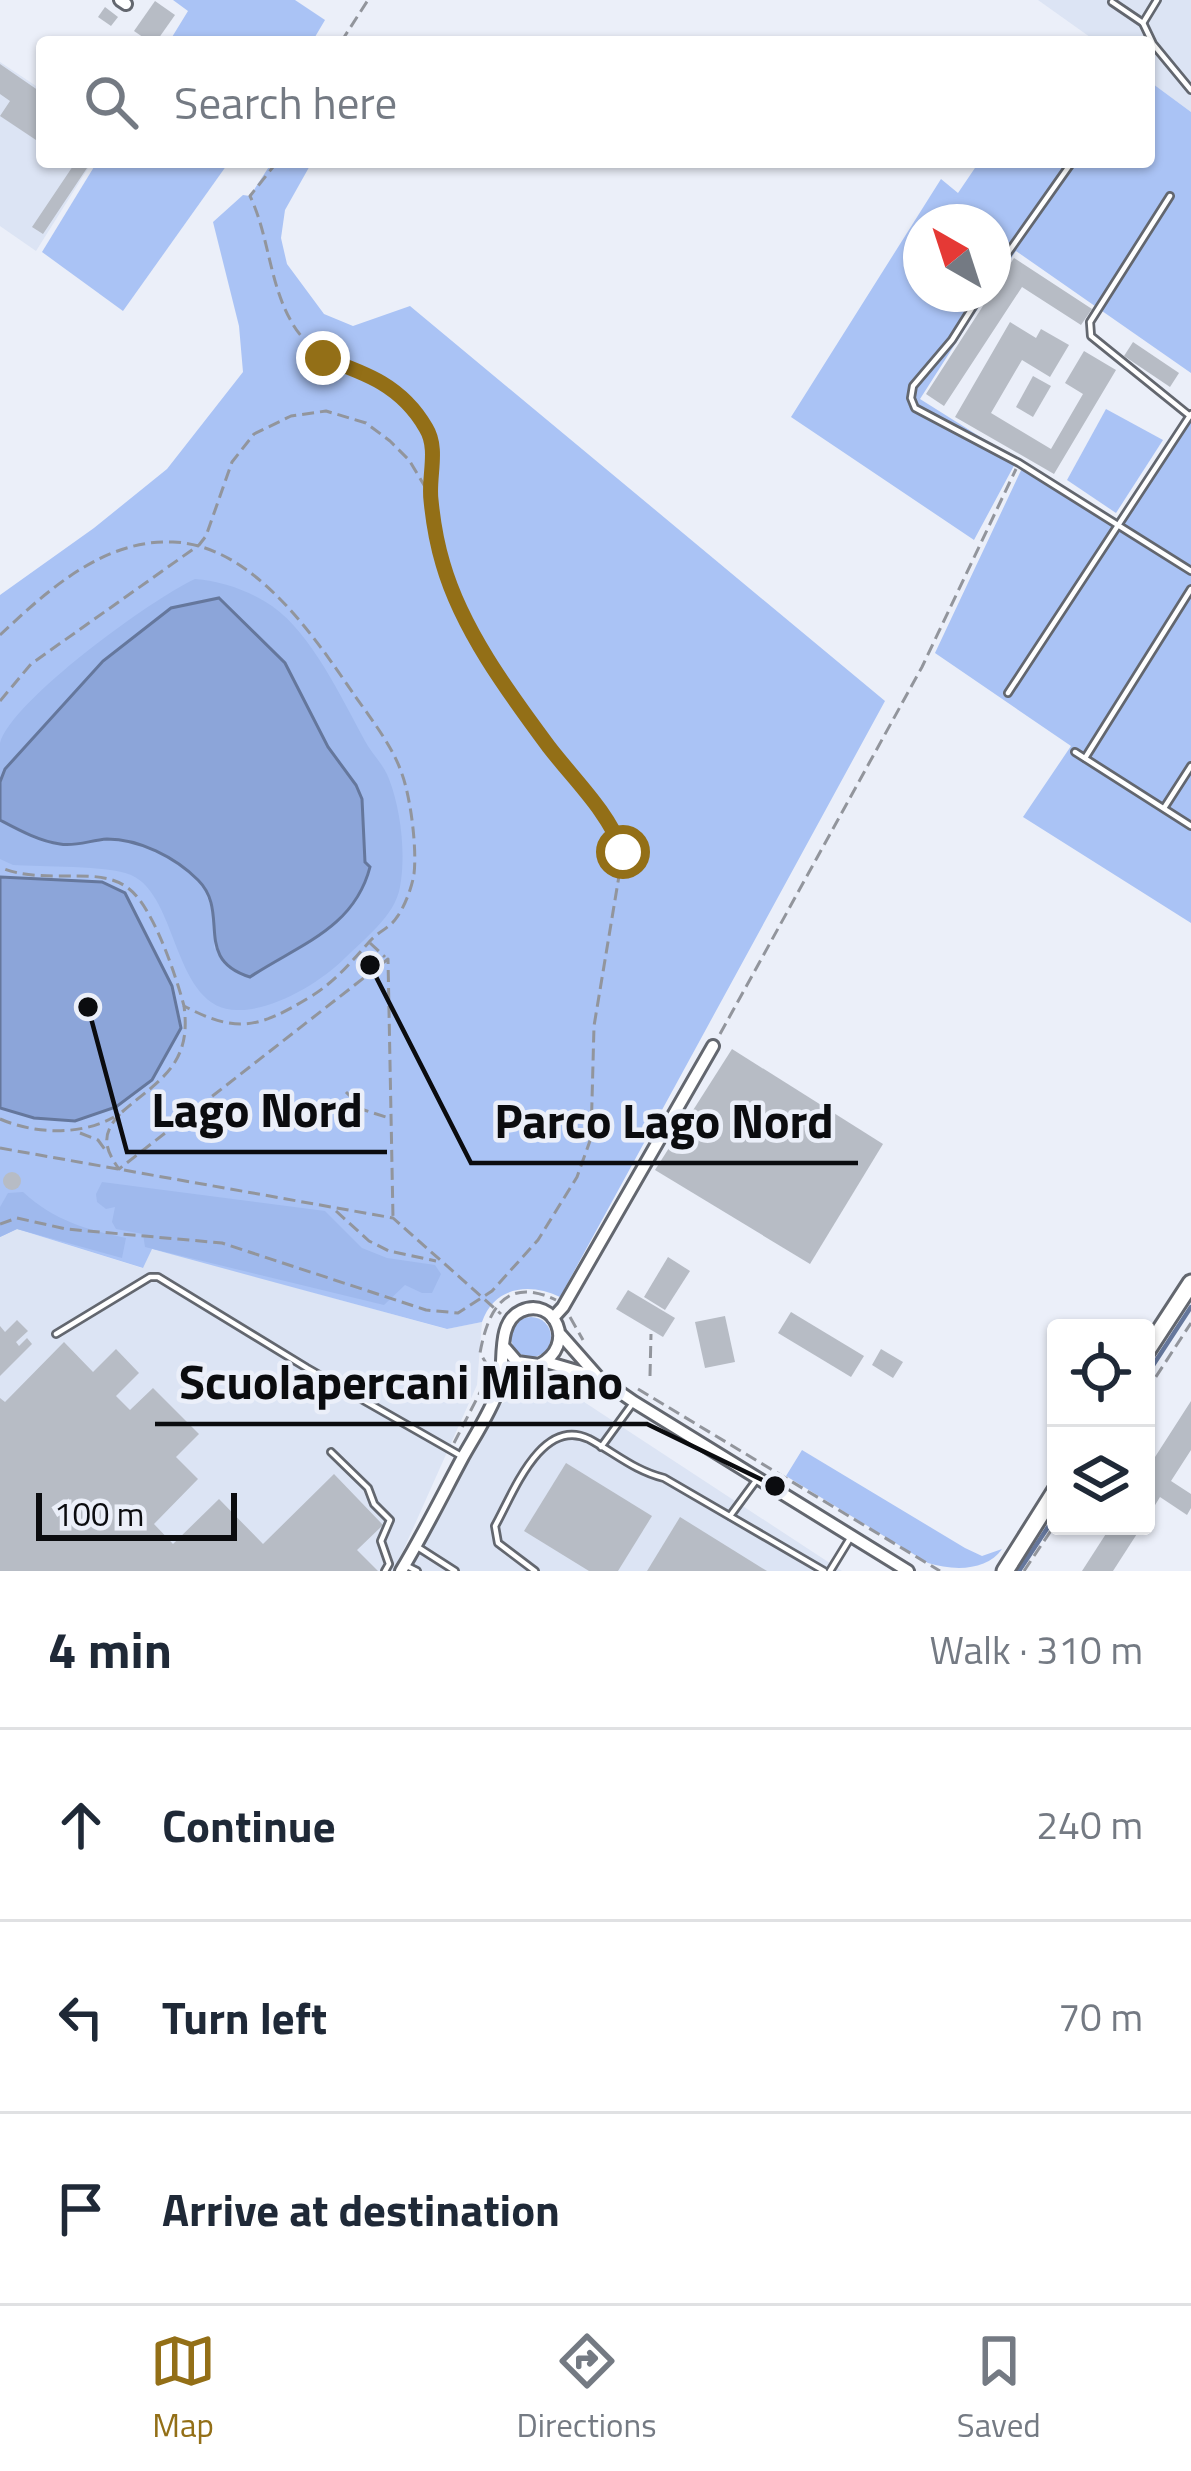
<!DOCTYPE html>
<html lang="en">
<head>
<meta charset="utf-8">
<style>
  :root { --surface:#fff; --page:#f6f6f7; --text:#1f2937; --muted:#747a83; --line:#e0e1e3; --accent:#936f17 }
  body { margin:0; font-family:"Titillium Web",sans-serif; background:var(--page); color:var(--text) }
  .controls { position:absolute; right:36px; bottom:36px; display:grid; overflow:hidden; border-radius:12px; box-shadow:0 3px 9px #0004 }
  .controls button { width:108px; height:108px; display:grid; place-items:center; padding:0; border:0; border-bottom:3px solid var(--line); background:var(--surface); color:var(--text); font:60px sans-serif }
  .compass { position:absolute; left:903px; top:204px; width:108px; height:108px; border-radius:50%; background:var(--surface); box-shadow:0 3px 9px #0004; rotate:321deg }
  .scale { position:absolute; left:36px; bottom:30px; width:201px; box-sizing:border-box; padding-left:12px; border:6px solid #0b0c0f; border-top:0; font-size:33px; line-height:42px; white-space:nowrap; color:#0b0c0f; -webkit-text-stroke:9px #ebeff9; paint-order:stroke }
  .stop { position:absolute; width:36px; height:36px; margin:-27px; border:9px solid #936f17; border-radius:50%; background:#fff }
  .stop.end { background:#936f17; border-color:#fff; box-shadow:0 3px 12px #0008 }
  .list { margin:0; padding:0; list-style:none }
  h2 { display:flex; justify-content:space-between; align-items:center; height:156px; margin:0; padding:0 48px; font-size:51px }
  h2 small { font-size:39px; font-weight:400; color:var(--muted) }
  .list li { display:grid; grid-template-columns:78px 1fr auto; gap:36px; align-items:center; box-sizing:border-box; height:192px; padding:0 48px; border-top:3px solid var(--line) }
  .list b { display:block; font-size:45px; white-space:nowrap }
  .list em { font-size:39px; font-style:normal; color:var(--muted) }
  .icon { flex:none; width:66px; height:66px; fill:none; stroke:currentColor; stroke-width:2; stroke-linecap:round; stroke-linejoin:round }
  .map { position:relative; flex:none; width:1191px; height:1571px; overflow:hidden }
  .search { position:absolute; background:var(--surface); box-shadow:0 3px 9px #0004; left:36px; right:36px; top:36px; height:132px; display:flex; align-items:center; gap:30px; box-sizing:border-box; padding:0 42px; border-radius:12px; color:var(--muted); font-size:45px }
  .sheet { height:732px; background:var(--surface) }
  nav { display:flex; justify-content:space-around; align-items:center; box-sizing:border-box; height:168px; border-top:3px solid var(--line); background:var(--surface); font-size:33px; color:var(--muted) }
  nav a { display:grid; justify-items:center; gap:6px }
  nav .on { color:var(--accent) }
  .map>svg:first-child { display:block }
  .built { fill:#dce4f4 }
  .green { fill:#aac3f5 }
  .forest { fill:#9fb9ed }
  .water { fill:#8ca5d9; stroke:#65779c; stroke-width:3 }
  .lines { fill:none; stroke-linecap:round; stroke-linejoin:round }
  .stream { stroke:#65779c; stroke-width:4.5 }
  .building { fill:#b7bcc5 }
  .lane-casing { stroke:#63676f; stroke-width:10 }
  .street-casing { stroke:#63676f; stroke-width:16 }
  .secondary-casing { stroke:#63676f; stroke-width:21 }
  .path { stroke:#92959c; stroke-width:3; stroke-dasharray:12 6; stroke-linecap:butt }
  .lane { stroke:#fff; stroke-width:4.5 }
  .street { stroke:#fff; stroke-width:10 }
  .secondary { stroke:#fff; stroke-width:15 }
  .route { stroke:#936f17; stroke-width:15 }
  .leader { fill:none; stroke:#0b0c0f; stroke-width:4.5 }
  .callout-dot { fill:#0b0c0f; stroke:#ebeff9; stroke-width:4.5 }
  .callout-label { font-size:48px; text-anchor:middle; font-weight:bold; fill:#0b0c0f; stroke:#ebeff9; stroke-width:9; stroke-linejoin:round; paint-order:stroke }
</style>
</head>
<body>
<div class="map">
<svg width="1191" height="1571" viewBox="0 0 1191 1571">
  <rect width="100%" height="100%" fill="#ebeff9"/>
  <g class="built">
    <polygon points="1038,0 1191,0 1191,112 1149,81 1149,42 1097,42"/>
    <polygon points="0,62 42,90 42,162 92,162 36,251 0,226"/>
    <polygon points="17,1229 142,1268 151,1249 181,1256 446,1329 482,1322 477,1385 394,1571 0,1571 0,1237"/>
    <polygon points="546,1377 842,1571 408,1571 500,1405"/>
  </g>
  <g class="green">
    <polygon points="173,0 295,0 325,20 312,42 169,42 188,11"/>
    <polygon points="1149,81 1191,112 1191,373 1016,251 993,285 993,222 921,222 921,294 987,294 920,399 1017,460 974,540 791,417 941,179 958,193 979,162 1149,162"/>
    <polygon points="97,162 229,162 123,311 42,252"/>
    <path d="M272,162h40l-27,48 -4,28 6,26 37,50 29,12 57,-20 475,395 -325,596c-31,-15 -66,-10 -78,25l-35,7 -295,-80 -9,19 -126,-39 -17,8v-642l94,-67 73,-59 76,-97 -4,-46 -26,-104 30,-27 7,1z"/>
    <polygon points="1106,409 1163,440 1116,513 1067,480"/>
    <polygon points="1191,421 1191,923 1023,817 1071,746 935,653 1024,464 1123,524"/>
    <circle cx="531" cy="1337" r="20"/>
    <path d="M802,1450l163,98 17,8 20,-7c-15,22 -48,22 -74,14l-142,-87z"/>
  </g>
  <g class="forest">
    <path d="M195,579c27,2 55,12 77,27 40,28 70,93 93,135 7,13 19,24 24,38 12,31 17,75 11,108 -5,29 -36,52 -55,71 -24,24 -69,51 -104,52 -69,4 -61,-114 -110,-135 -23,-10 -90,-8 -118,-10l-13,-6v-39l64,25 42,-6 27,2 32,14 36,27 14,35 -1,31 35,29 26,-16 90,-99 -3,-63 -6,-14 -28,-38 -43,-84 -66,-64 -214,170 -5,13c0,-12 0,-28 0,-39 12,-43 153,-145 195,-164z"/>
    <polygon points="102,1182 325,1211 362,1248 387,1258 435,1265 441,1274 432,1293 422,1293 405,1285 384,1305 145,1247 143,1234 116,1229 112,1222 115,1207 106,1209 97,1202 96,1194"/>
    <path d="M23,1192c32,29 62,37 103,46l-4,20 -105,-29 -17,8v-30l8,-14z"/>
  </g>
  <g class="water">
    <path d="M219,598l66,65 43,84 28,38 6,14 3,63 5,5c-16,62 -72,78 -120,110 -58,-18 -19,-64 -52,-97 -23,-23 -59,-41 -91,-41 -16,1 -32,8 -47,5 -21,-3 -41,-14 -60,-24v-38l5,-13 98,-108 68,-53z"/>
    <polygon points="0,877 102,882 125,893 172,986 181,1028 152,1080 116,1107 75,1121 34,1118 0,1108"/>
  </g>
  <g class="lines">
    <g class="stream">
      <polyline points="1146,1376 1191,1307"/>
      <polyline points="1019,1571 1056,1515"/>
    </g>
  </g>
  <g class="building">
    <polygon points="155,1 175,15 156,42 150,42 134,31"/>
    <polygon points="105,7 118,17 111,26 98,17"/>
    <polygon points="0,64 42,93 42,144 0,116 10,101 0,94"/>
    <polygon points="68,162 91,162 43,234 32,227 73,166"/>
    <polygon points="1014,258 1092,309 1081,325 1022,287 944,406 926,394"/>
    <polygon points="1010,322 1036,338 1041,329 1069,345 1050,377 1022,360 991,413 1051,449 1083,394 1065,383 1084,351 1116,370 1054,474 955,417"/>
    <polygon points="1133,342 1179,373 1170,387 1124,356"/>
    <polygon points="1033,376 1051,386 1033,417 1016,407"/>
    <polygon points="732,1049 883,1144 810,1264 655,1170"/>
    <circle cx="12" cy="1181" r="9"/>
    <polygon points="668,1257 690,1271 665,1310 644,1297"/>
    <polygon points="628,1290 675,1318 663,1337 616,1309"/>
    <polygon points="791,1312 864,1356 851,1377 778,1333"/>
    <polygon points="725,1316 735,1362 705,1368 695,1322"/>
    <polygon points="17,1320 28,1331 16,1342 19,1346 27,1338 32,1344 0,1376 0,1326 5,1332"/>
    <polygon points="64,1342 93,1372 116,1349 139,1373 116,1396 130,1410 153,1388 199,1434 176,1457 198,1479 154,1524 173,1544 219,1499 263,1544 334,1474 383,1525 357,1550 378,1571 0,1571 0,1398 5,1402"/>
    <polygon points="881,1349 903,1362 893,1378 872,1365"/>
    <polygon points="1191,1401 1191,1450 1171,1481 1191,1494 1191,1508 1187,1515 1160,1497 1146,1520 1146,1471"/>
    <polygon points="566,1463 652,1516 618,1571 589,1571 524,1531"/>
    <polygon points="680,1517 767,1571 647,1571"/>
    <polygon points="1111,1526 1142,1526 1113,1571 1082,1571"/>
  </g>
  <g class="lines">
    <g class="lane-casing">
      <g id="lane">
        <polyline points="1112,2 1143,23 1153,44 1191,90"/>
        <polyline points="1143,23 1157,0"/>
        <polyline points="1170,196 1090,322 1091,336 1190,416"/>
        <polyline points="993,274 1072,162"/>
        <polyline points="981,294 952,340 913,386 911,398 915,408 1019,463 1191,571"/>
        <polyline points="1008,693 1191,414"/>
        <polyline points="1075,752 1191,826"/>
        <polyline points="1085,758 1191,589"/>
        <polyline points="1164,808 1191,766"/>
        <polyline points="56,1334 150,1277 158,1277 307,1368 463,1457"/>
        <polyline points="601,1447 633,1403"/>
        <polyline points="331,1452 368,1488 374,1504 390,1520 381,1541 389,1564 385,1571"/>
        <polyline points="730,1516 755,1482"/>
        <polyline points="416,1546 455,1571"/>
        <polyline points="405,1565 417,1571"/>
        <path d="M535,1571l-37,-28 -3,-17c18,-32 46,-110 94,-87 26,14 46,32 75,39l160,93"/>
        <polyline points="830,1571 849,1540"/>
      </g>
    </g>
    <g class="street-casing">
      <g id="street">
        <polyline points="120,0 126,4"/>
        <polyline points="553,1318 563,1307 713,1046"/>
        <polyline points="561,1335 598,1377 634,1402 908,1571"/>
        <polyline points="546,1362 594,1376"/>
        <polyline points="497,1394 534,1366"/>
        <path d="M401,1571c23,-38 42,-77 63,-116 12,-21 27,-44 35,-67 7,-23 -4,-65 22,-77 33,-15 57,34 18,54l-22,-3 -12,-14"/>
      </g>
    </g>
    <g class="secondary-casing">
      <g id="secondary">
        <polyline points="1146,1352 1191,1283"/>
        <polyline points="1005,1571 1056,1490"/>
      </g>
    </g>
    <g class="path">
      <polyline points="341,42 368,0"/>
      <path d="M277,162l-27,34c19,40 19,86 41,125 41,76 161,36 139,172"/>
      <path d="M0,635c47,-44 103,-96 173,-93 80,3 141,94 182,154 17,24 38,51 47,78 9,25 15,75 12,100 -2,13 -9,32 -17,43 -6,10 -19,15 -27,24 -19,21 -35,41 -60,56 -51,31 -73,37 -126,9 -8,-30 -31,-100 -56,-118 -16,-12 -36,-12 -54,-12 -23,0 -54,1 -74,-9"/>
      <polyline points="0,701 31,664 199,545 206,536 232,462 254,434 291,416 326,411 366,423 390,441 409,460 430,495 443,564 474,634 549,747 597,803 623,852 594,1026 591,1138 577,1177 538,1240 492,1291 458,1313 426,1310 222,1243 66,1229 17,1218 0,1224"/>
      <polyline points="370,943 385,957"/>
      <polyline points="720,1034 922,667 1016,469"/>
      <polyline points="346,1092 364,1110 389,1118"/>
      <path d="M122,1112c38,-33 70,-47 62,-106"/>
      <path d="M120,1114c-19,20 -16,34 -1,55l269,-210 5,259"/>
      <path d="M0,1119c35,15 80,17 114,-2"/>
      <polyline points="80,1133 98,1140 106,1151"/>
      <polyline points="0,1148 393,1218 501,1314"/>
      <polyline points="336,1211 369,1241 389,1251 436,1261"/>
      <polyline points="570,1317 583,1340"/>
      <path d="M489,1368l-9,-15c8,-44 26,-77 76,-53"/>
      <polyline points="650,1376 651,1334"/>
      <polyline points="638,1389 940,1571"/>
      <polyline points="1146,1392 1191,1323"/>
      <polyline points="454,1443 488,1377"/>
      <polyline points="1024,1571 1056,1523"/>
    </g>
    <use href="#lane" class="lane"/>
    <use href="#street" class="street"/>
    <use href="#secondary" class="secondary"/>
  </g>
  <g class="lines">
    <path class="route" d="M323,358c43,15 79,28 103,70 13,21 2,49 5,72 2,21 6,44 12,64 19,66 66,129 106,183 27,35 58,63 74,105"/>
  </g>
  <path class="leader" d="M88 1007L127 1152H387M370 965L471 1163H858M775 1486L647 1424H155"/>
  <g class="callout-dot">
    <circle cx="88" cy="1007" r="12"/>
    <circle cx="370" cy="965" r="12"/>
    <circle cx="775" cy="1486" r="12"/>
  </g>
  <g class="callout-label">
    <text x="257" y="1127">Lago Nord</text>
    <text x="664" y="1138">Parco Lago Nord</text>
    <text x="401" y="1399">Scuolapercani Milano</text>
  </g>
</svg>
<div class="controls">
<button><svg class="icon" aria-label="locate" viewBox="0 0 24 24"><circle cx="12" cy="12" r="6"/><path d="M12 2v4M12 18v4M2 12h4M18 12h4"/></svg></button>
<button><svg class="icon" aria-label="layers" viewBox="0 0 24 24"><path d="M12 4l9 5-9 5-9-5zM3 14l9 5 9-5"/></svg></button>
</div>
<svg class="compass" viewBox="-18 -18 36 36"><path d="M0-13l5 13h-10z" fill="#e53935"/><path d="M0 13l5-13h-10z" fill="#747a83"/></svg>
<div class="scale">100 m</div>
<div class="stop" style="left:623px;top:852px"></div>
<div class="stop end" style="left:323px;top:358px"></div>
<div class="search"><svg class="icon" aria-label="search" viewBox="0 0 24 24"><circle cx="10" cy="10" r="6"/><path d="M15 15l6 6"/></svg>Search here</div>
</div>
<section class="sheet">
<h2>4 min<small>Walk · 310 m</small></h2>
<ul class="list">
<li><svg class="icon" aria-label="ahead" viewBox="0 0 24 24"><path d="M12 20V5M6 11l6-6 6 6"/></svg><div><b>Continue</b></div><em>240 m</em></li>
<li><svg class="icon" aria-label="left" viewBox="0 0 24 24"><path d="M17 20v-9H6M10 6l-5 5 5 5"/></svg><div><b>Turn left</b></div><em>70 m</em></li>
<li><svg class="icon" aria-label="arrive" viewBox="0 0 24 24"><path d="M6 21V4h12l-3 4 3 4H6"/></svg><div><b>Arrive at destination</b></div></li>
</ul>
</section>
<nav>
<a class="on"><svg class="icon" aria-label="map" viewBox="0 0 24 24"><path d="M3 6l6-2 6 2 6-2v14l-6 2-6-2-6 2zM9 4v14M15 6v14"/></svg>Map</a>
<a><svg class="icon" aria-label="directions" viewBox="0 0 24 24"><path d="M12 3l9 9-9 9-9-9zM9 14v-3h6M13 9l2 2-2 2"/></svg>Directions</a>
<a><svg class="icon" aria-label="saved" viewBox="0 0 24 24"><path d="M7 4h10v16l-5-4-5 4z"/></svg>Saved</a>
</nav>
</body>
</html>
